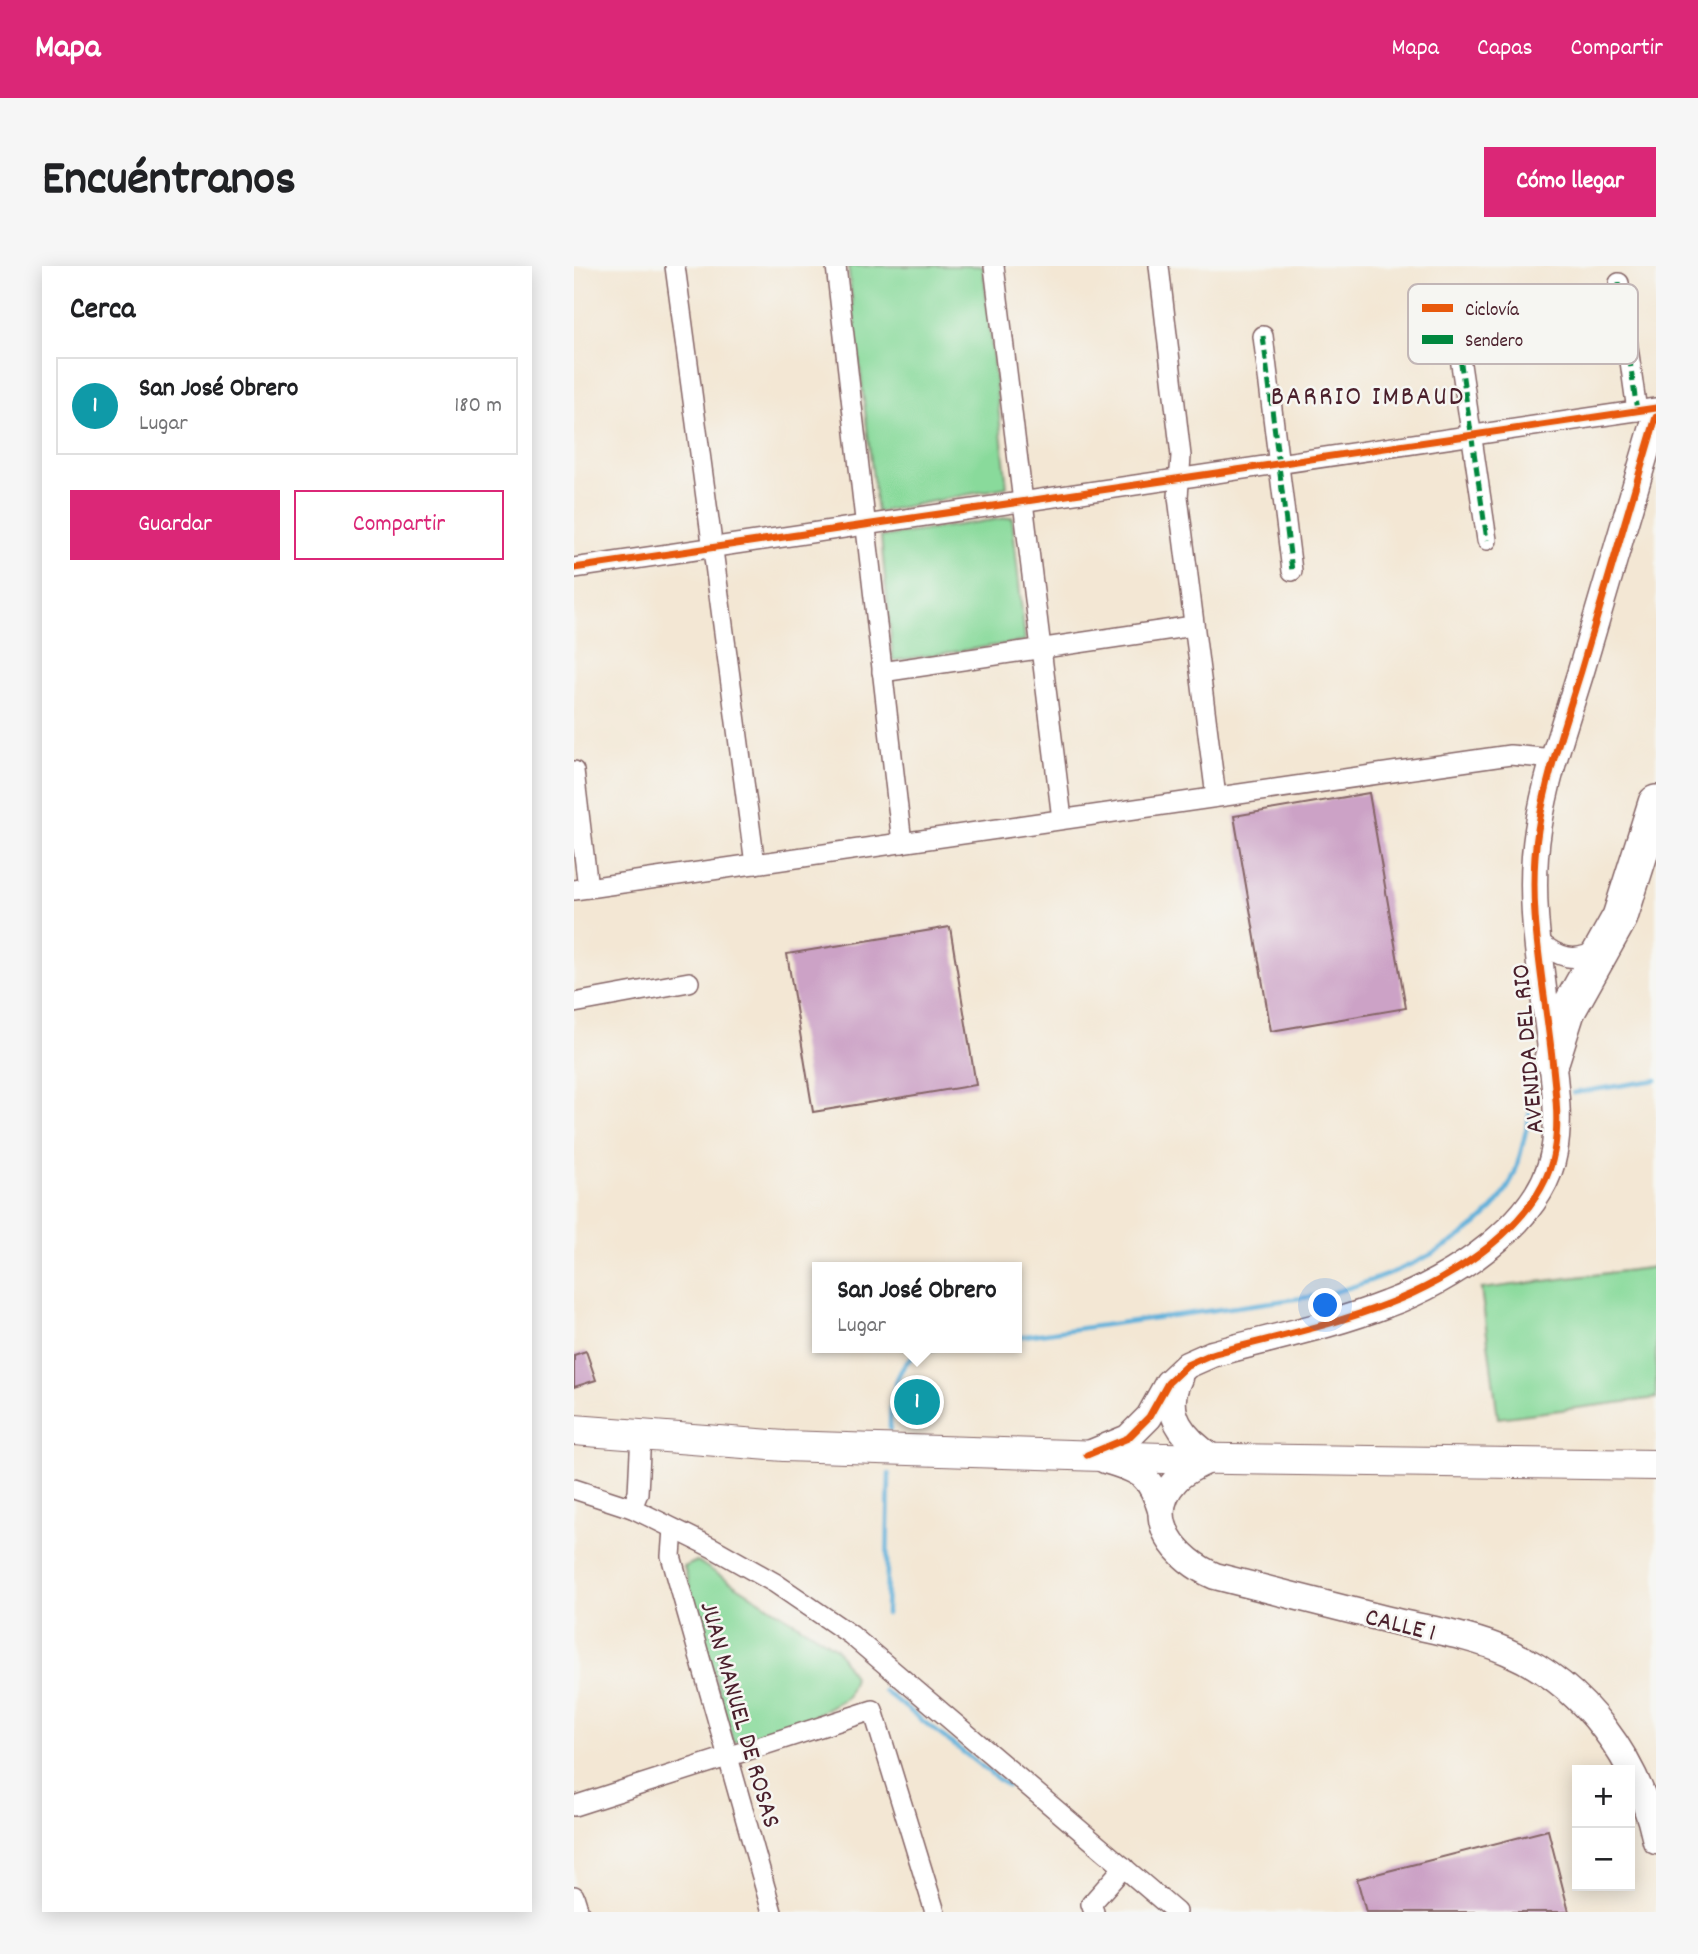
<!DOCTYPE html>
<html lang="es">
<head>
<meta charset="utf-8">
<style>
  :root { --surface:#fff; --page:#f6f6f6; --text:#202124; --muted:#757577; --line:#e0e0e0; --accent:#db2777 }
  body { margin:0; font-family:Dekko,sans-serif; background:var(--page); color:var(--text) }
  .controls { position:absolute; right:21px; bottom:21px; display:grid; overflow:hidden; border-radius:0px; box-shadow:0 4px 18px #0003 }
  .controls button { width:63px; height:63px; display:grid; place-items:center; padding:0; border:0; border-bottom:2px solid var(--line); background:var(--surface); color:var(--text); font:35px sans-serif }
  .you { position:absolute; left:752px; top:1040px; width:24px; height:24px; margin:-18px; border:5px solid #fff; border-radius:50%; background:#1a73e8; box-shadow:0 0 0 10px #1a73e833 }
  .badge { display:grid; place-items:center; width:46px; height:46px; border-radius:50%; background:var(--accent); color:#fff; font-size:23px; font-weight:700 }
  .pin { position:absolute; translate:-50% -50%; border:4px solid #fff; box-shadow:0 2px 7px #0006 }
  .popup { position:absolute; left:238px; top:996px; width:210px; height:91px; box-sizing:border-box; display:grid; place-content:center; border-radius:0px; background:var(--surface); filter:drop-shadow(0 2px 5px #0005); font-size:23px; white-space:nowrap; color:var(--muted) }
  .popup b { font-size:26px; color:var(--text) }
  .popup::after { content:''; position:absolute; left:50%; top:100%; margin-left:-14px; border:14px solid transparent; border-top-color:var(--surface) }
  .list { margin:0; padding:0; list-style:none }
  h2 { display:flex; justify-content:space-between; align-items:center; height:91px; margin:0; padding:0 28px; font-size:30px }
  h2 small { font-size:23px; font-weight:400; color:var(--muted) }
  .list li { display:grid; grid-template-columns:46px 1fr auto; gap:21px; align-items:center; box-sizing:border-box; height:98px; margin:0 14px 14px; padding:0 14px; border:2px solid var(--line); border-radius:0px }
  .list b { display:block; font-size:26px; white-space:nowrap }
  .list p { margin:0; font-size:23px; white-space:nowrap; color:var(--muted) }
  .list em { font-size:23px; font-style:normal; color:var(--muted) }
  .actions { display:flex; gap:14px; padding:21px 28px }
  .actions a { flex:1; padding:16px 0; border:2px solid var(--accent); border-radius:0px; text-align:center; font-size:24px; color:var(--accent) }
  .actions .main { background:var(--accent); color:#fff }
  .map { position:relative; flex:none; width:1082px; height:1646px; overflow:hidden; border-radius:0px }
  header { display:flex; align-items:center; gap:42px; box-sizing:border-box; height:98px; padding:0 35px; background:var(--accent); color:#fff }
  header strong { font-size:33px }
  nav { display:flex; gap:38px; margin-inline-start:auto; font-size:24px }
  .intro { display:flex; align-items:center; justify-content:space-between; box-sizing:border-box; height:168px; padding:0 42px }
  h1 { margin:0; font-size:49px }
  .button { padding:18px 32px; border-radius:0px; background:var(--accent); color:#fff; font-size:24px; font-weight:700 }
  main { display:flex; gap:42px; padding:0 42px }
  aside { flex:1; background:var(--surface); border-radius:0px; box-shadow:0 4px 18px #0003 }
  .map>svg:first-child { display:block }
  .green { fill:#89da9b; stroke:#6a7c63; stroke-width:2 }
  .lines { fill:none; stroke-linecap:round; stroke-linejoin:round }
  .stream { stroke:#5fb0da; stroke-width:4.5 }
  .building { fill:#cca2c6 }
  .street-casing { stroke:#856566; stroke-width:22 }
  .secondary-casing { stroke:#856566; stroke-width:29 }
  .primary-casing { stroke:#856566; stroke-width:32 }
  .highway-casing { stroke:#856566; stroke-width:38 }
  .street { stroke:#fff; stroke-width:19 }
  .secondary { stroke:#fff; stroke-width:26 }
  .primary { stroke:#fff; stroke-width:30 }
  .highway { stroke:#fff; stroke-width:35 }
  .quiet { stroke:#00873e; stroke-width:5; stroke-dasharray:10 5; stroke-linecap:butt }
  .cycleway-casing { stroke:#f6f6f2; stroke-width:11 }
  .cycleway { stroke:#e8590c; stroke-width:7 }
  .labels { text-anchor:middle; stroke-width:5; stroke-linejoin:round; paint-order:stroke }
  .street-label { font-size:26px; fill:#4a1f2b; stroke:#f6f6f2 }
  .neighbourhood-label { font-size:28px; letter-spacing:2px; fill:#4a1f2b; stroke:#f6f6f2 }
  .key { fill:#f6f6f2; stroke:#c2b6b6; stroke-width:2 }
  .key-label { font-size:19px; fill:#4a1f2b }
</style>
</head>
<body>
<header>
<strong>Mapa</strong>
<nav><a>Mapa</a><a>Capas</a><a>Compartir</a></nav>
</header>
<div class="intro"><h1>Encuéntranos</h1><a class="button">Cómo llegar</a></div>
<main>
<aside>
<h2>Cerca<small></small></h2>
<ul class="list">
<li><span class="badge" style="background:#0f9aa8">1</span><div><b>San José Obrero</b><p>Lugar</p></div><em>180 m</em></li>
</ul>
<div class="actions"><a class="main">Guardar</a><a>Compartir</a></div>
</aside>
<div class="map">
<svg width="1082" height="1646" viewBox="0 0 1082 1646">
  <rect width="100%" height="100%" fill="#f6f6f2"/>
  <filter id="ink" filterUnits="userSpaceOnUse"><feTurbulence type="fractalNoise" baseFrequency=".0143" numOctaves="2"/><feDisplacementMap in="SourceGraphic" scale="14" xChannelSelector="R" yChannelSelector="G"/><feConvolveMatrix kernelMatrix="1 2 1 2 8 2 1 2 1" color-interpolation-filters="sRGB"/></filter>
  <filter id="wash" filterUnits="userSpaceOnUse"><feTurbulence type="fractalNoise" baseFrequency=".00686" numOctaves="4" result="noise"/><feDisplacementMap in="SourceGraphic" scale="28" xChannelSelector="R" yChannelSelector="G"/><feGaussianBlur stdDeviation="1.57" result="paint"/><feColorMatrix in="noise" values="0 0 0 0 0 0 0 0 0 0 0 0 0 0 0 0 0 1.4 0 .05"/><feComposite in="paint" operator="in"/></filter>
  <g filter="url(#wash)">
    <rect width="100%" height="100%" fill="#f3e7d4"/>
    <g class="green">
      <polygon points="274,0 409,0 433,221 303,246"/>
      <polygon points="438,251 451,375 319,395 307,271"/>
      <polygon points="1082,1001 1082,1132 924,1152 907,1023"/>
      <polygon points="123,1295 262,1382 280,1412 273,1431 229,1456 159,1476 110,1301"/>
    </g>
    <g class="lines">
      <g class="stream">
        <polyline points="999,827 1082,814"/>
        <path d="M443,1071l307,-42c64,-17 167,-55 191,-123 8,-23 12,-49 18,-73"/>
        <path d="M316,1163c0,-32 5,-77 46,-81"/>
        <polyline points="312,1348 315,1208"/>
        <polyline points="310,1425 433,1520"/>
      </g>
    </g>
    <g id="blocks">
      <g class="building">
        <polygon points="795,527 832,742 697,765 660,550"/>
        <polygon points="376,661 402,819 239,846 213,688"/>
        <polygon points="12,1085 22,1114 0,1121 0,1089"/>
        <polygon points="974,1564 995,1646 792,1646 783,1613"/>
      </g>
    </g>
  </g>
  <g filter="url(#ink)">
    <use href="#blocks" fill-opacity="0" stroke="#856566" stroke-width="2"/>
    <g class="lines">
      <g class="street-casing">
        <g id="street">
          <polyline points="101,0 181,598"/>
          <polyline points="262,0 328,577"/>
          <polyline points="420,0 488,553"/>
          <polyline points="585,0 607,190 604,231 642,531"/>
          <polyline points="1045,17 1063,145"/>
          <polyline points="880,51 913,274"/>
          <polyline points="689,70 718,305"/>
          <polyline points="0,302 1082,142"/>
          <polyline points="308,406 619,360"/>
          <polyline points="0,505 14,622"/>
          <polyline points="0,624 936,489 981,493"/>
          <path d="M964,675c20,16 38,24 61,7"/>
          <polyline points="0,737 115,716"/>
          <polyline points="0,1223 58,1242 139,1282 201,1317 277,1369 602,1646"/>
          <polyline points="58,1242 64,1227 67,1167"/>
          <polyline points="99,1263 97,1290 198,1646"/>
          <polyline points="0,1540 299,1444 361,1646"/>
          <polyline points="0,1630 5,1646"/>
          <polyline points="520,1646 517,1638 550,1601"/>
        </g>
      </g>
      <g class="secondary-casing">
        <g id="secondary">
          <path d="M605,1112c-18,36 5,61 34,80 -12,6 -28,12 -37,22 -36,38 2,81 39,96 57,14 113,29 170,43 40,10 85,16 123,33 77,33 131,109 148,189"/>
          <path d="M515,1188l39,-16 21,-21 19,-34 19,-18 25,-11c58,-16 119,-28 175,-50 63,-23 155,-81 167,-152 6,-31 1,-64 -2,-94 -8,-75 -26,-153 -14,-228 8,-54 27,-107 43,-159 25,-85 50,-169 75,-254"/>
          <path d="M531,1194c35,10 45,14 56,50"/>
        </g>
      </g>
      <g class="primary-casing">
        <polyline id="primary" points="0,1164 210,1180 589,1192 1082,1199"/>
      </g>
      <g class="highway-casing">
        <polyline id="highway" points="978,793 993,746 1046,651 1082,537"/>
      </g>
      <use href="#street" class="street"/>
      <use href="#secondary" class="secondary"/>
      <use href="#primary" class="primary"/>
      <use href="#highway" class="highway"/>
      <g class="quiet">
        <polyline points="1045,17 1063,145"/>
        <polyline points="880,51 913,274"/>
        <polyline points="689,70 718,305"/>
      </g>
      <g class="cycleway-casing">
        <g id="cycleway">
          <polyline points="0,302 1082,142"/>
          <path d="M513,1189l41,-17 21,-21 19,-34 19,-18 25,-11c58,-16 119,-28 175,-50 63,-23 155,-81 167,-152 6,-31 1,-64 -2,-94 -8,-75 -26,-153 -14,-228 8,-54 27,-107 43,-159 25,-85 50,-169 75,-254"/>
        </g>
      </g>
      <use href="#cycleway" class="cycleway"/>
    </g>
  </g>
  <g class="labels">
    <g class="street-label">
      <text transform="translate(952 783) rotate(-95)" y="9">AVENIDA DEL RIO</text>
      <text transform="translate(827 1357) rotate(14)" y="9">CALLE 1</text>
      <text transform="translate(168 1448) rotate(74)" y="9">JUAN MANUEL DE ROSAS</text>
    </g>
    <g class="neighbourhood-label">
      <text x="794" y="138">BARRIO IMBAUD</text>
    </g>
  </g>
  <rect x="834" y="18" width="230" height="80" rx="10" class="key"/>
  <rect x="848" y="38" width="31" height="8" fill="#e8590c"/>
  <rect x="848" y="69" width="31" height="9" fill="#00873e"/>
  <g class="key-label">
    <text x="891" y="49">Ciclovía</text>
    <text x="891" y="80">Sendero</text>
  </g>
</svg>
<div class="controls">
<button>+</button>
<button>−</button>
</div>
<div class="you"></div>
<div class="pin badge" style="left:343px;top:1136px;background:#0f9aa8">1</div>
<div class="popup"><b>San José Obrero</b>Lugar</div>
</div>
</main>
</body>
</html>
